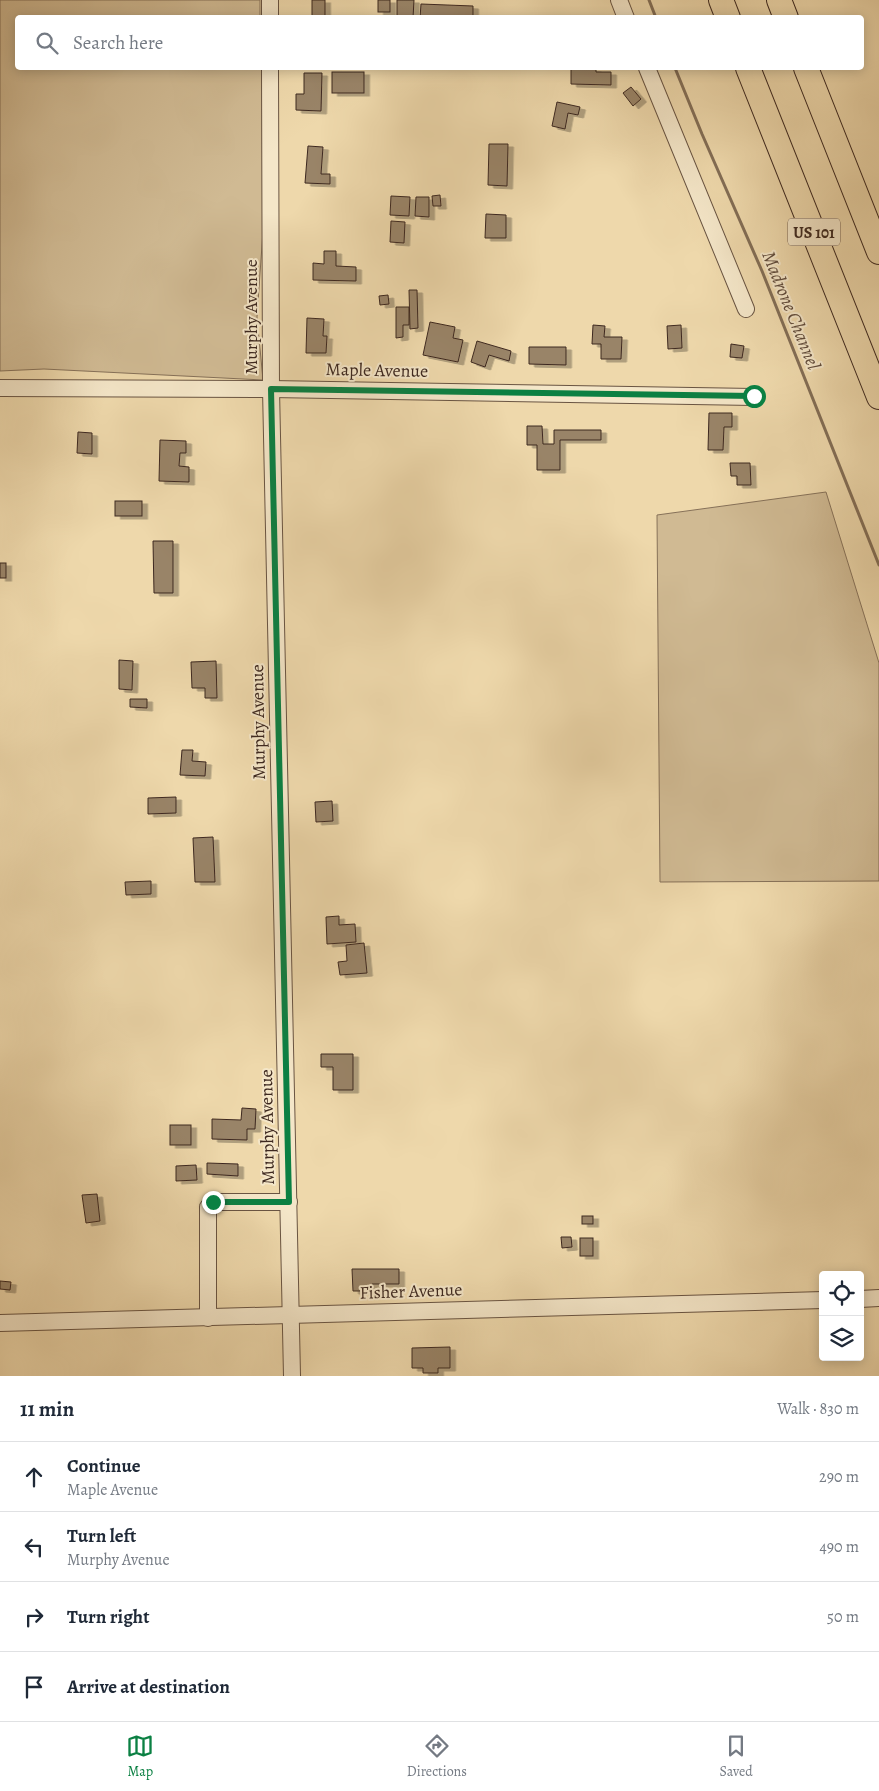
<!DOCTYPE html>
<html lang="en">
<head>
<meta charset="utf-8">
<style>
  :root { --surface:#fff; --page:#f6f6f7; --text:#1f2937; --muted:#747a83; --line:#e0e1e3; --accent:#0b8043 }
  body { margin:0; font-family:Alegreya,serif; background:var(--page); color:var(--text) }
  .controls { position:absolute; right:15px; bottom:15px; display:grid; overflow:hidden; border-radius:5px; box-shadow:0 2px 12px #0003 }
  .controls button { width:45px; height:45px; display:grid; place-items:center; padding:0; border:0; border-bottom:1px solid var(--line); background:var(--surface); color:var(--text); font:25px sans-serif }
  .stop { position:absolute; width:15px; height:15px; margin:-11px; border:4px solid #0b8043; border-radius:50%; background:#fff }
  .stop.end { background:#0b8043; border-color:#fff; box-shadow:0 1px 5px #0008 }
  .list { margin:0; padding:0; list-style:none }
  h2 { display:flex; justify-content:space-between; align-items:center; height:65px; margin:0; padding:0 20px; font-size:21px }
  h2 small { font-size:16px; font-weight:400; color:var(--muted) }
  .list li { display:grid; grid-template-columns:32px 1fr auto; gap:15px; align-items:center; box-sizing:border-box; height:70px; padding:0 20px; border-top:1px solid var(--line) }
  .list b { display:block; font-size:19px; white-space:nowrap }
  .list p { margin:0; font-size:16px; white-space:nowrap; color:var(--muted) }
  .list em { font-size:16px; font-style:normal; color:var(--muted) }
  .icon { flex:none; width:28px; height:28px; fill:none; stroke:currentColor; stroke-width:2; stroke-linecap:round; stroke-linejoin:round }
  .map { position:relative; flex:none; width:879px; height:1376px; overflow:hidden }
  .search { position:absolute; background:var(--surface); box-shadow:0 2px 12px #0003; left:15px; right:15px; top:15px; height:55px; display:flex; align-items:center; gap:12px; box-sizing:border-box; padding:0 18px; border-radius:5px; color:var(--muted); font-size:19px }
  .sheet { height:345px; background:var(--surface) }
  nav { display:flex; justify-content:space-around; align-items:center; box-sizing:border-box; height:70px; border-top:1px solid var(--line); background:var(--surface); font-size:14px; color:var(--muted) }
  nav a { display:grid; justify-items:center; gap:2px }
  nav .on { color:var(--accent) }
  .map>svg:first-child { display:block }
  .green { fill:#d0ba93; stroke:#867159 }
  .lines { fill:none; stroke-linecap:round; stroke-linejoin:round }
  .stream { stroke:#836e56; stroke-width:3 }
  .building { fill:#998468; stroke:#3d281f; filter:url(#shadow) }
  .minor-casing { stroke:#695442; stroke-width:18 }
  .highway-casing { stroke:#3d281f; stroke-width:26 }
  .minor { stroke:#f4e6c8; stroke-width:16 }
  .highway { stroke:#eed8ab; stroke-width:24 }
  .route { stroke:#0b8043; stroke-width:6 }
  .labels { text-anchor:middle; stroke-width:4; stroke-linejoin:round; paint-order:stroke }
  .shield { fill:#f4e6c8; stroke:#746152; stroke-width:1 }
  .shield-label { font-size:16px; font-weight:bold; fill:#3d281f }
  .street-label { font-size:18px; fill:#3d281f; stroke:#f4e6c8 }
  .water-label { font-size:19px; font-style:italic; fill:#604b3b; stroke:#f4e6c8 }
</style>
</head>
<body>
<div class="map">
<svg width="879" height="1376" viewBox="0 0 879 1376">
  <defs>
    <filter id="shadow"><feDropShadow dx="5.5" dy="3" stdDeviation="0" flood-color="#0004"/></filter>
  </defs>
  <rect width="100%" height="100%" fill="#eed8ab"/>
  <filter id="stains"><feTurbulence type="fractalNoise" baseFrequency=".004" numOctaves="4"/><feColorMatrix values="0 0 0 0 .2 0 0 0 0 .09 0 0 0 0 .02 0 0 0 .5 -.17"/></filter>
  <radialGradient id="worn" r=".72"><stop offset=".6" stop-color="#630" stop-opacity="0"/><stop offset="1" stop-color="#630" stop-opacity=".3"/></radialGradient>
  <g class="green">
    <polygon points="0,0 260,0 260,17 18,18 18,68 262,68 265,202 257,317 263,380 44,369 0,371"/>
    <polygon points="826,492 879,663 879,881 660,882 657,515"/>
  </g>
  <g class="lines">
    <g class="stream">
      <polyline points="649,0 656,18"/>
      <polyline points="675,68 702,134 762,271 879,565"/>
    </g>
  </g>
  <g class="building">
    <rect x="312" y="0" width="13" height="17"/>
    <rect x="378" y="0" width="12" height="12"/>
    <polygon points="397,0 414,0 413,18 397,18"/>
    <polygon points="421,4 473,6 473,18 420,18"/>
    <polygon points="571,68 596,69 596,72 611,72 611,85 571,84"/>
    <rect x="332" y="72" width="32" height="21"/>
    <polygon points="304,73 322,73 321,111 296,110 296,94 304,94"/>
    <polygon points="631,87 641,99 633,106 623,93"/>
    <polygon points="557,102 580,107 578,115 568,113 565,129 552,126"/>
    <polygon points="489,144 508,144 507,186 488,185"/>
    <polygon points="308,146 323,147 321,174 330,174 330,184 305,183"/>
    <polygon points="440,195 441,206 433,206 432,196"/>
    <polygon points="391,196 410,197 409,216 390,215"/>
    <polygon points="416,197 429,197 429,217 415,216"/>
    <polygon points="486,214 506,215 506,238 485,238"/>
    <polygon points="391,221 405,222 404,243 390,242"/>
    <polygon points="324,251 336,251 336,266 356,267 356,281 313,280 313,263 324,264"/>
    <polygon points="409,290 417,290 418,328 410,329"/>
    <polygon points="388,295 389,304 380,305 379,296"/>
    <polygon points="396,307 409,307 409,325 403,325 403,337 396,338"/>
    <polygon points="307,318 324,319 323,336 327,336 326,353 306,353"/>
    <polygon points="430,322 455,327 453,338 463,340 458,362 423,355"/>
    <polygon points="593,325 605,326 604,337 622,337 621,359 601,359 601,344 592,344"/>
    <polygon points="681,325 682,348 668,349 667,326"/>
    <polygon points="477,341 511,351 509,361 489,355 485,367 471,362"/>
    <polygon points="731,344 744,346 742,358 730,357"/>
    <polygon points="529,347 566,347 566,365 529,364"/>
    <polygon points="709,413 732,413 732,427 724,427 723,450 708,450"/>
    <polygon points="527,426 542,426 543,444 554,444 554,430 601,430 601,440 560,440 560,470 537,470 537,445 527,445"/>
    <polygon points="78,432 92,433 92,454 77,453"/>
    <polygon points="160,440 186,441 186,453 180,453 179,466 189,467 189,482 159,481"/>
    <polygon points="730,463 750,463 751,485 737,485 737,476 731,476"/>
    <rect x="115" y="501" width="27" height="15"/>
    <polygon points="153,541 173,541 173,593 154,593"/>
    <rect x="0" y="563" width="6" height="15"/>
    <polygon points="119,660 133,661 132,690 119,689"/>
    <polygon points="216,661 217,698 205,698 205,688 192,688 191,662"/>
    <polygon points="130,699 147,699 147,708 130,707"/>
    <polygon points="182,750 193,750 192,761 206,762 205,776 180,775"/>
    <polygon points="176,797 176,813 148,814 148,798"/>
    <polygon points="332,801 333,821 316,822 315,802"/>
    <polygon points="213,837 215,882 195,882 193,838"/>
    <polygon points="151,881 151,894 126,895 125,882"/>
    <polygon points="339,916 339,925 355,924 356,942 327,944 326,917"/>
    <polygon points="364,943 367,973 340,975 338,962 347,961 346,945"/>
    <polygon points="321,1054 353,1054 353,1090 333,1090 333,1067 321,1067"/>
    <polygon points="242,1108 256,1109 255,1129 247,1129 247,1140 212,1139 212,1119 241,1120"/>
    <rect x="170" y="1125" width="21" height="20"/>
    <polygon points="207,1163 238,1164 238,1176 207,1174"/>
    <polygon points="196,1165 197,1180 176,1181 176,1166"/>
    <polygon points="97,1194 100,1221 86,1223 82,1195"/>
    <rect x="582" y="1216" width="11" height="8"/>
    <polygon points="561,1237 571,1237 572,1247 562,1248"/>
    <rect x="580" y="1238" width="13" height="18"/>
    <polygon points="352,1269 399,1269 399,1284 372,1284 372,1291 353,1291"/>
    <polygon points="0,1281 11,1282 10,1290 0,1289"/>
    <polygon points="450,1347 450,1368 438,1368 438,1373 423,1373 423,1368 412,1368 412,1348"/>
  </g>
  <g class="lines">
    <g class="minor-casing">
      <g id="minor">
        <polyline points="270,0 270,18"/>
        <polyline points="619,0 626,18"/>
        <polyline points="270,68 271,389 292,1376"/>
        <polyline points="647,68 746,309"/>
        <polyline points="0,388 271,389 754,397"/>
        <polyline points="860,1299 879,1298"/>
        <polyline points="208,1318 208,1207 213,1202 289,1202"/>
        <polyline points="0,1323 823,1300"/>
      </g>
    </g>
    <g class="highway-casing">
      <g id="highway">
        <polyline points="721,0 728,18"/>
        <polyline points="779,0 786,18"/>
        <polyline points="748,68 879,397"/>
        <polyline points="806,68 879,252"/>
      </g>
    </g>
    <use href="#minor" class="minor"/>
    <use href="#highway" class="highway"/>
  </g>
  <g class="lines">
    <polyline class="route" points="213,1202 289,1202 271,389 754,396"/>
  </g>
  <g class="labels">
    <rect class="shield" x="788" y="218.5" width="52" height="27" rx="4"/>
    <g class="shield-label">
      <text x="814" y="238">US 101</text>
    </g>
    <g class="street-label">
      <text transform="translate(251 317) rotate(-90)" y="6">Murphy Avenue</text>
      <text transform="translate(377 370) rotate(1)" y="6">Maple Avenue</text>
      <text transform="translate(258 722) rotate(-91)" y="6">Murphy Avenue</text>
      <text transform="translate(267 1127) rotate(-91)" y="6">Murphy Avenue</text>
      <text transform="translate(411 1291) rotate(-2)" y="6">Fisher Avenue</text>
    </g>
    <g class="water-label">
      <text transform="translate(792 310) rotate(68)" y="7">Madrone Channel</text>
    </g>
  </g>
  <rect width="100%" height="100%" filter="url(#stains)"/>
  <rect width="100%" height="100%" fill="url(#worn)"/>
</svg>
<div class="controls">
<button><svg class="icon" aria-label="locate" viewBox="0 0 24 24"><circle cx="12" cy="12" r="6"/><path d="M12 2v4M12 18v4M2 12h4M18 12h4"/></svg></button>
<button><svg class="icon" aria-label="layers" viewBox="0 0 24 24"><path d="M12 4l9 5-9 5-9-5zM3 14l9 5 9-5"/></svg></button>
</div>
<div class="stop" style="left:754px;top:396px"></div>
<div class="stop end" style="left:213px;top:1202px"></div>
<div class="search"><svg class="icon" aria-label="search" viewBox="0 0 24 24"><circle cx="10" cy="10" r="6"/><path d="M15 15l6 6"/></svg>Search here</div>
</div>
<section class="sheet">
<h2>11 min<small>Walk · 830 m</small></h2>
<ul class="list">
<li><svg class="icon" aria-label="ahead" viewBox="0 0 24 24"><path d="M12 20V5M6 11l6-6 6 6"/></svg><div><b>Continue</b><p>Maple Avenue</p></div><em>290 m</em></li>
<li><svg class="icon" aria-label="left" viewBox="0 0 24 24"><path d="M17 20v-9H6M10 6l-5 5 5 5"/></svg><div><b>Turn left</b><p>Murphy Avenue</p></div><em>490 m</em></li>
<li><svg class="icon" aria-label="right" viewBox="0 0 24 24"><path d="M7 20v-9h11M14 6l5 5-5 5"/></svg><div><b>Turn right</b></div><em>50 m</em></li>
<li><svg class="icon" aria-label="arrive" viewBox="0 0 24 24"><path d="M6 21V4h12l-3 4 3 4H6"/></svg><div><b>Arrive at destination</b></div></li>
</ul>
</section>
<nav>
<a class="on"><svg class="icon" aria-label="map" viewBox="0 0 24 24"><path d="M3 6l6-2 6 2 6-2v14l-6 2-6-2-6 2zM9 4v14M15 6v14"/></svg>Map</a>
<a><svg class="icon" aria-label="directions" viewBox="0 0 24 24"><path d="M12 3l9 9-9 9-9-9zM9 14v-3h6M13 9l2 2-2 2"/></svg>Directions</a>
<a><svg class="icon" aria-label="saved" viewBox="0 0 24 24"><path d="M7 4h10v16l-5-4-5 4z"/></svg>Saved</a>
</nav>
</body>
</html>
